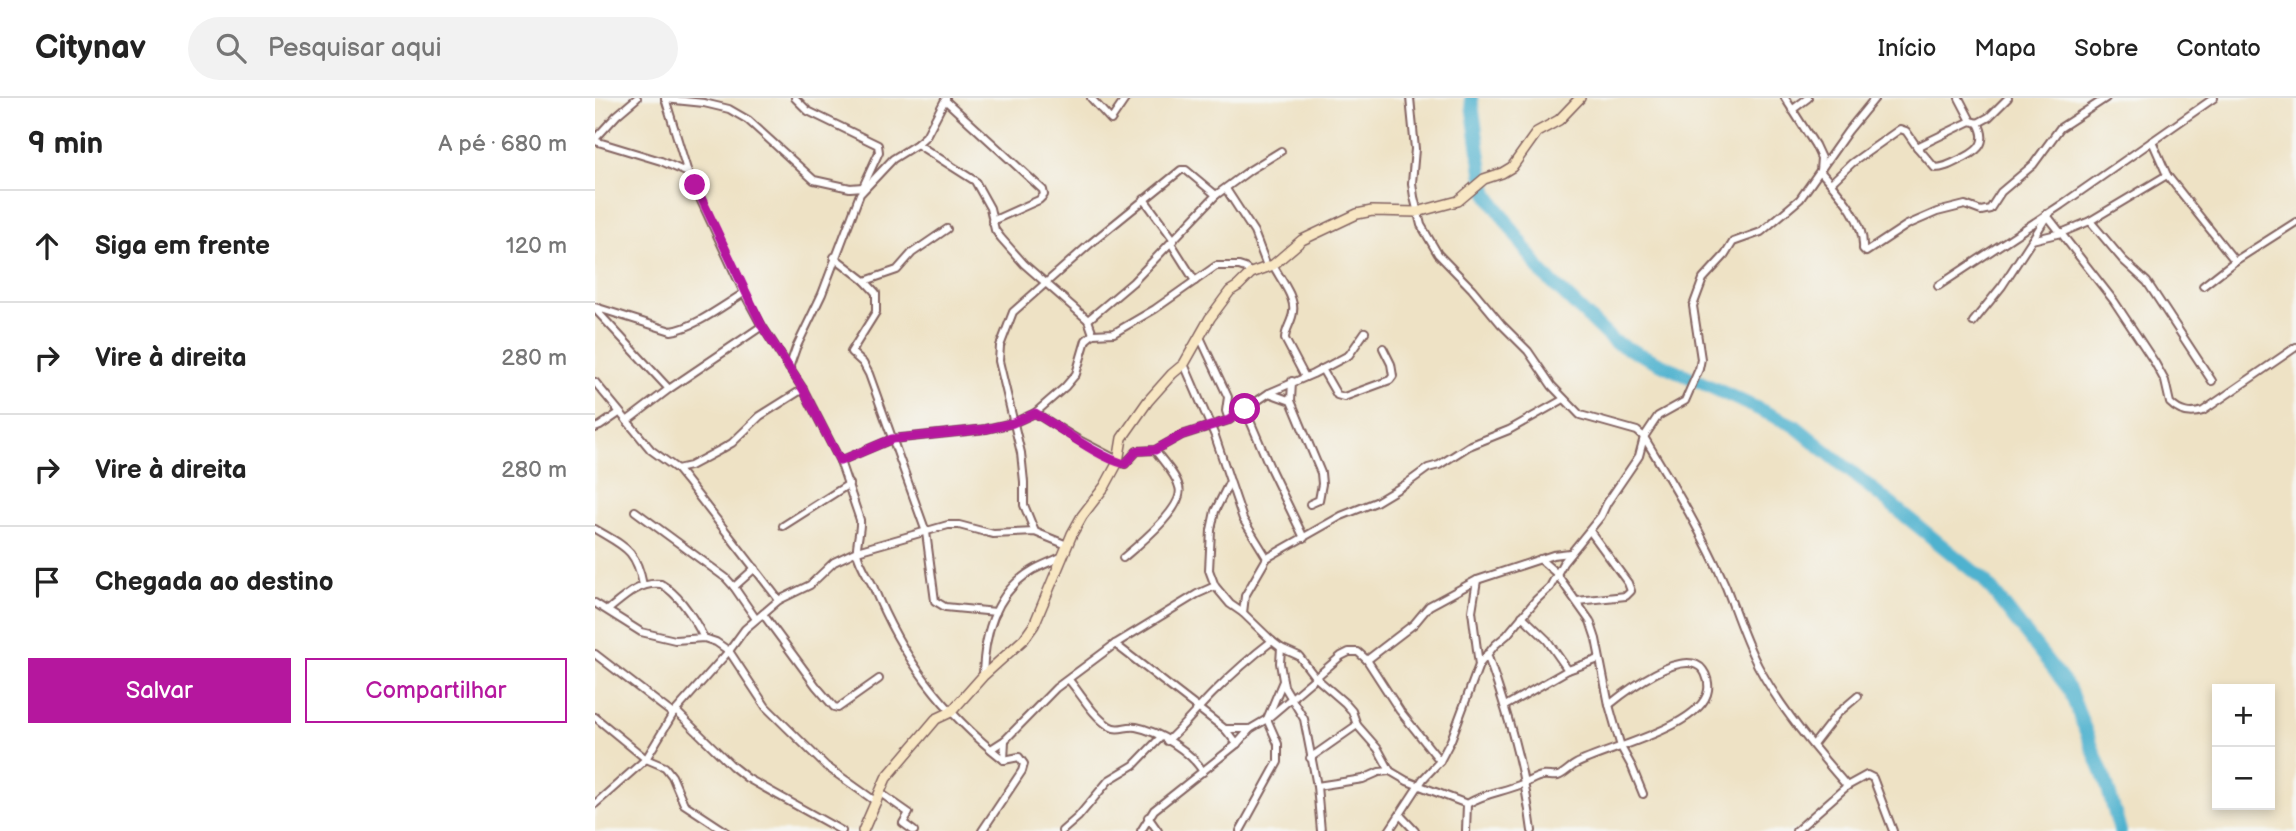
<!DOCTYPE html>
<html lang="pt">
<head>
<meta charset="utf-8">
<style>
  :root { --surface:#fff; --page:#f2f2f2; --text:#222; --muted:#767676; --line:#e0e0e0; --accent:#b5179e }
  body { margin:0; font-family:"Balsamiq Sans",sans-serif; background:var(--page); color:var(--text) }
  .controls { position:absolute; right:21px; bottom:21px; display:grid; overflow:hidden; border-radius:0px; box-shadow:0 4px 10px #0003 }
  .controls button { width:63px; height:63px; display:grid; place-items:center; padding:0; border:0; border-bottom:2px solid var(--line); background:var(--surface); color:var(--text); font:35px sans-serif }
  .stop { position:absolute; width:21px; height:21px; margin:-16px; border:5px solid #b5179e; border-radius:50%; background:#fff }
  .stop.end { background:#b5179e; border-color:#fff; box-shadow:0 2px 7px #0008 }
  .list { margin:0; padding:0; list-style:none }
  h2 { display:flex; justify-content:space-between; align-items:center; height:91px; margin:0; padding:0 28px; font-size:30px }
  h2 small { font-size:23px; font-weight:400; color:var(--muted) }
  .list li { display:grid; grid-template-columns:46px 1fr auto; gap:21px; align-items:center; box-sizing:border-box; height:112px; padding:0 28px; border-top:2px solid var(--line) }
  .list b { display:block; font-size:26px; white-space:nowrap }
  .list em { font-size:23px; font-style:normal; color:var(--muted) }
  .actions { display:flex; gap:14px; padding:21px 28px }
  .actions a { flex:1; padding:16px 0; border:2px solid var(--accent); border-radius:0px; text-align:center; font-size:24px; color:var(--accent) }
  .actions .main { background:var(--accent); color:#fff }
  .icon { flex:none; width:38px; height:38px; fill:none; stroke:currentColor; stroke-width:2; stroke-linecap:round; stroke-linejoin:round }
  .map { position:relative; flex:none; width:1701px; height:733px; overflow:hidden }
  header { display:flex; align-items:center; gap:42px; box-sizing:border-box; height:98px; padding:0 35px; background:var(--surface); border-bottom:2px solid var(--line) }
  header strong { font-size:33px }
  nav { display:flex; gap:38px; margin-inline-start:auto; font-size:24px }
  .search { width:490px; height:63px; background:var(--page); display:flex; align-items:center; gap:18px; box-sizing:border-box; padding:0 24px; border-radius:38px; color:var(--muted); font-size:26px }
  main { display:flex }
  aside { flex:1; background:var(--surface) }
  .map>svg:first-child { display:block }
  .lines { fill:none; stroke-linecap:round; stroke-linejoin:round }
  .river { stroke:#50b2cf; stroke-width:14 }
  .street-casing { stroke:#836361; stroke-width:10 }
  .secondary-casing { stroke:#836361; stroke-width:12 }
  .street { stroke:#fff; stroke-width:6 }
  .secondary { stroke:#f8e7c3; stroke-width:9 }
  .route { stroke:#b5179e; stroke-width:9 }
</style>
</head>
<body>
<header>
<strong>Citynav</strong>
<div class="search"><svg class="icon" aria-label="search" viewBox="0 0 24 24"><circle cx="10" cy="10" r="6"/><path d="M15 15l6 6"/></svg>Pesquisar aqui</div>
<nav><a>Início</a><a>Mapa</a><a>Sobre</a><a>Contato</a></nav>
</header>
<main>
<aside>
<h2>9 min<small>A pé · 680 m</small></h2>
<ul class="list">
<li><svg class="icon" aria-label="ahead" viewBox="0 0 24 24"><path d="M12 20V5M6 11l6-6 6 6"/></svg><div><b>Siga em frente</b></div><em>120 m</em></li>
<li><svg class="icon" aria-label="right" viewBox="0 0 24 24"><path d="M7 20v-9h11M14 6l5 5-5 5"/></svg><div><b>Vire à direita</b></div><em>280 m</em></li>
<li><svg class="icon" aria-label="right" viewBox="0 0 24 24"><path d="M7 20v-9h11M14 6l5 5-5 5"/></svg><div><b>Vire à direita</b></div><em>280 m</em></li>
<li><svg class="icon" aria-label="arrive" viewBox="0 0 24 24"><path d="M6 21V4h12l-3 4 3 4H6"/></svg><div><b>Chegada ao destino</b></div></li>
</ul>
<div class="actions"><a class="main">Salvar</a><a>Compartilhar</a></div>
</aside>
<div class="map">
<svg width="1701" height="733" viewBox="0 0 1701 733">
  <rect width="100%" height="100%" fill="#f6f6f2"/>
  <filter id="ink" filterUnits="userSpaceOnUse"><feTurbulence type="fractalNoise" baseFrequency=".0143" numOctaves="2"/><feDisplacementMap in="SourceGraphic" scale="14" xChannelSelector="R" yChannelSelector="G"/><feConvolveMatrix kernelMatrix="1 2 1 2 8 2 1 2 1" color-interpolation-filters="sRGB"/></filter>
  <filter id="wash" filterUnits="userSpaceOnUse"><feTurbulence type="fractalNoise" baseFrequency=".00686" numOctaves="4" result="noise"/><feDisplacementMap in="SourceGraphic" scale="28" xChannelSelector="R" yChannelSelector="G"/><feGaussianBlur stdDeviation="1.57" result="paint"/><feColorMatrix in="noise" values="0 0 0 0 0 0 0 0 0 0 0 0 0 0 0 0 0 1.4 0 .05"/><feComposite in="paint" operator="in"/></filter>
  <g filter="url(#wash)">
    <rect width="100%" height="100%" fill="#eee2c5"/>
    <g class="lines">
      <polyline class="river" points="876,0 888,80 894,98 948,176 1019,244 1200,328 1389,482 1474,591 1511,684 1525,733"/>
    </g>
  </g>
  <g filter="url(#ink)">
    <g class="lines">
      <g class="street-casing">
        <g id="street">
          <path d="M70,0l23,75 56,120 18,33 41,63 37,72 20,59c1,10 -4,24 -3,32 2,11 11,24 16,34 29,72 70,126 131,174l15,-3 5,7 -2,7 -40,60"/>
          <polyline points="200,0 213,13 283,47 284,54 267,91"/>
          <polyline points="496,0 516,22 531,0"/>
          <path d="M815,0l5,51 -3,34 2,14 7,28 17,29 34,35 29,35 27,27 24,35 28,29 57,16 7,6c29,48 59,97 82,150 10,26 19,54 32,79 23,43 57,83 89,120"/>
          <path d="M1190,0l30,47 6,13 -1,13c18,21 45,48 43,78l3,3 41,-27 30,-13 28,-7 16,6 9,-2 11,-17 32,-27 27,-37 46,-30"/>
          <polyline points="70,1 109,5 134,11 153,22 219,82 255,90 268,89"/>
          <polyline points="350,2 448,92 449,97 444,102 397,123"/>
          <polyline points="1197,12 1213,0"/>
          <polyline points="1383,25 1394,19 1413,0"/>
          <polyline points="0,41 22,17 42,0"/>
          <polyline points="0,43 66,63 93,75"/>
          <polyline points="1557,43 1572,77 1640,163"/>
          <polyline points="322,46 380,83 395,110 400,132 406,140 429,166 493,222 498,236"/>
          <polyline points="1322,49 1376,23"/>
          <path d="M1236,85l21,-20 48,-34 6,2 11,16 18,21c8,0 14,-3 22,-7 18,-8 33,-16 21,-38l-7,-2 -12,-23"/>
          <polyline points="631,91 659,134 672,168"/>
          <polyline points="549,101 579,142"/>
          <path d="M1451,116l68,87 41,62 10,18 5,22c10,10 20,12 33,8l93,-64"/>
          <polyline points="1495,123 1528,162 1552,184 1617,283"/>
          <polyline points="1437,142 1452,118"/>
          <polyline points="576,145 600,183"/>
          <polyline points="239,159 270,183 281,195 281,214 256,254 268,265 274,276 331,434 340,503 350,509 401,514"/>
          <path d="M678,167c6,12 23,33 20,47 -1,10 -8,17 -8,27l20,38"/>
          <polyline points="270,183 302,172 317,155 352,131"/>
          <polyline points="1343,188 1466,107 1619,0"/>
          <polyline points="1608,188 1640,163 1701,124"/>
          <path d="M0,209l76,24c23,-3 53,-26 73,-38"/>
          <polyline points="0,211 74,291"/>
          <polyline points="493,222 538,184 621,97 655,72 686,53"/>
          <polyline points="1378,224 1407,188 1437,142 1466,135 1495,123 1572,77"/>
          <polyline points="605,239 633,299 631,313 634,322"/>
          <polyline points="589,266 620,338 635,383 620,413 616,432 614,472 620,488 635,506 648,515 677,543 686,550 704,558 720,579 750,605 757,613 762,627 783,651 795,673 784,674 768,681 722,688"/>
          <polyline points="194,270 201,250 227,196 265,96 298,61 322,46 331,38 351,0"/>
          <polyline points="727,271 742,297 749,299 795,282 798,278 796,266 788,250"/>
          <polyline points="0,284 56,352 82,371 91,382 184,502"/>
          <polyline points="674,295 696,303 726,375 727,386 724,402 715,406"/>
          <polyline points="696,303 697,283"/>
          <polyline points="650,311 676,372 709,440"/>
          <polyline points="440,315 482,341 530,366 542,353 560,352 587,337 634,322 674,295 718,276 754,257 770,234"/>
          <polyline points="32,323 74,291 167,228"/>
          <polyline points="0,330 5,328 24,315"/>
          <polyline points="245,363 297,341 391,331 418,325 440,315 470,289 481,276 491,242 498,236 519,235 560,211 621,168 644,168 650,170 656,175"/>
          <polyline points="82,371 95,368 125,352 137,345 165,318 208,291"/>
          <polyline points="635,383 648,421 672,460"/>
          <polyline points="40,413 131,480 139,489 161,521"/>
          <polyline points="188,428 254,386"/>
          <path d="M0,431c30,18 41,20 48,56"/>
          <polyline points="440,434 429,407 429,384 426,355 404,263 405,248 418,214 496,145 586,72 591,72 621,97"/>
          <path d="M528,460c14,-12 63,-51 56,-71 -3,-13 -17,-26 -24,-37"/>
          <polyline points="945,461 961,475 995,523 1001,541 1014,607 1026,649 1037,669 1048,696"/>
          <polyline points="882,482 877,513 884,567"/>
          <polyline points="139,489 160,470"/>
          <polyline points="982,503 1031,498 1036,493 1033,485 995,433"/>
          <polyline points="0,505 46,534 80,542 109,540 121,544 134,553 171,609 231,668 280,703"/>
          <path d="M13,512c16,-13 32,-29 53,-26 19,11 33,34 43,54"/>
          <polyline points="648,515 650,498 672,460 746,418 781,404 811,386 833,370 844,367 874,348 914,332 969,301"/>
          <polyline points="168,516 221,588 239,609 243,610 284,581"/>
          <polyline points="927,518 952,542 973,572"/>
          <polyline points="520,546 630,631"/>
          <polyline points="686,550 685,565 689,588 709,621 722,688 726,733"/>
          <polyline points="0,556 78,616"/>
          <path d="M892,556c21,60 37,114 45,177"/>
          <polyline points="772,562 805,613 845,663"/>
          <path d="M388,578c1,-40 12,-84 50,-106 9,-5 20,-9 30,-14"/>
          <path d="M474,582c12,14 24,36 40,46 10,6 17,-1 27,1 22,4 56,25 67,45"/>
          <polyline points="910,608 973,572 1004,561"/>
          <polyline points="81,613 137,668 152,680 247,733"/>
          <polyline points="0,619 51,661 70,669 77,678 89,706 130,733"/>
          <path d="M572,643c17,-15 30,-32 46,-48 19,-19 38,-36 59,-52"/>
          <polyline points="642,646 630,631 655,631"/>
          <polyline points="1218,647 1242,616 1263,598"/>
          <polyline points="396,651 410,642 461,590 520,546 602,496 620,488"/>
          <polyline points="715,660 762,627"/>
          <polyline points="409,662 410,642"/>
          <polyline points="795,673 812,683 872,706"/>
          <polyline points="284,694 314,715 308,725 319,733"/>
          <polyline points="0,706 51,661 78,616 134,553 150,531 184,502 215,487 239,464 262,453 353,427 364,427 398,436 440,434 472,447"/>
          <path d="M872,706c17,-11 36,-12 55,-20 7,-2 13,-7 20,-8 5,-1 11,1 16,0 6,-2 12,-9 18,-12 28,-15 127,-37 132,-74 1,-6 -1,-15 -5,-20 -19,-24 -78,22 -94,35"/>
          <polyline points="805,717 820,733"/>
          <polyline points="553,719 563,733"/>
          <polyline points="467,733 483,719 514,682 539,667 566,639"/>
          <polyline points="546,733 559,712 642,646 655,631 672,621 746,558 754,554 763,554 772,562 819,526 834,508 882,482 958,457 975,455"/>
          <polyline points="645,733 683,664 683,646 672,621 688,583"/>
          <polyline points="794,733 828,681 845,663 856,642 884,567 900,547 912,537 941,502 955,489 968,465 1006,418 1012,405 1044,358 1049,339 1063,318 1090,303 1104,271 1106,261 1098,208 1108,181 1130,157 1138,144 1166,134 1205,101 1253,33 1280,0"/>
          <polyline points="871,733 872,706"/>
          <polyline points="1201,733 1252,688 1272,677 1278,680 1298,733"/>
        </g>
      </g>
      <g class="secondary-casing">
        <polyline id="secondary" points="268,733 291,680 341,621 356,614 388,578 429,541 439,527 477,436 487,418 510,388 523,364 527,340 553,303 577,276 589,266 615,220 635,193 643,188 656,175 678,167 707,142 762,116 777,113 822,114 863,103 889,81 907,75 917,69 942,34 964,22 985,0"/>
      </g>
      <use href="#street" class="street"/>
      <use href="#secondary" class="secondary"/>
    </g>
  </g>
  <g class="lines" filter="url(#ink)">
    <path class="route" d="M100,87l67,141 41,63 37,72 52,-22 94,-10 27,-6 22,-10c26,15 62,44 90,51l12,-13 18,-1 27,-15 47,-15 16,-11"/>
  </g>
</svg>
<div class="controls">
<button>+</button>
<button>−</button>
</div>
<div class="stop" style="left:650px;top:311px"></div>
<div class="stop end" style="left:100px;top:87px"></div>
</div>
</main>
</body>
</html>
